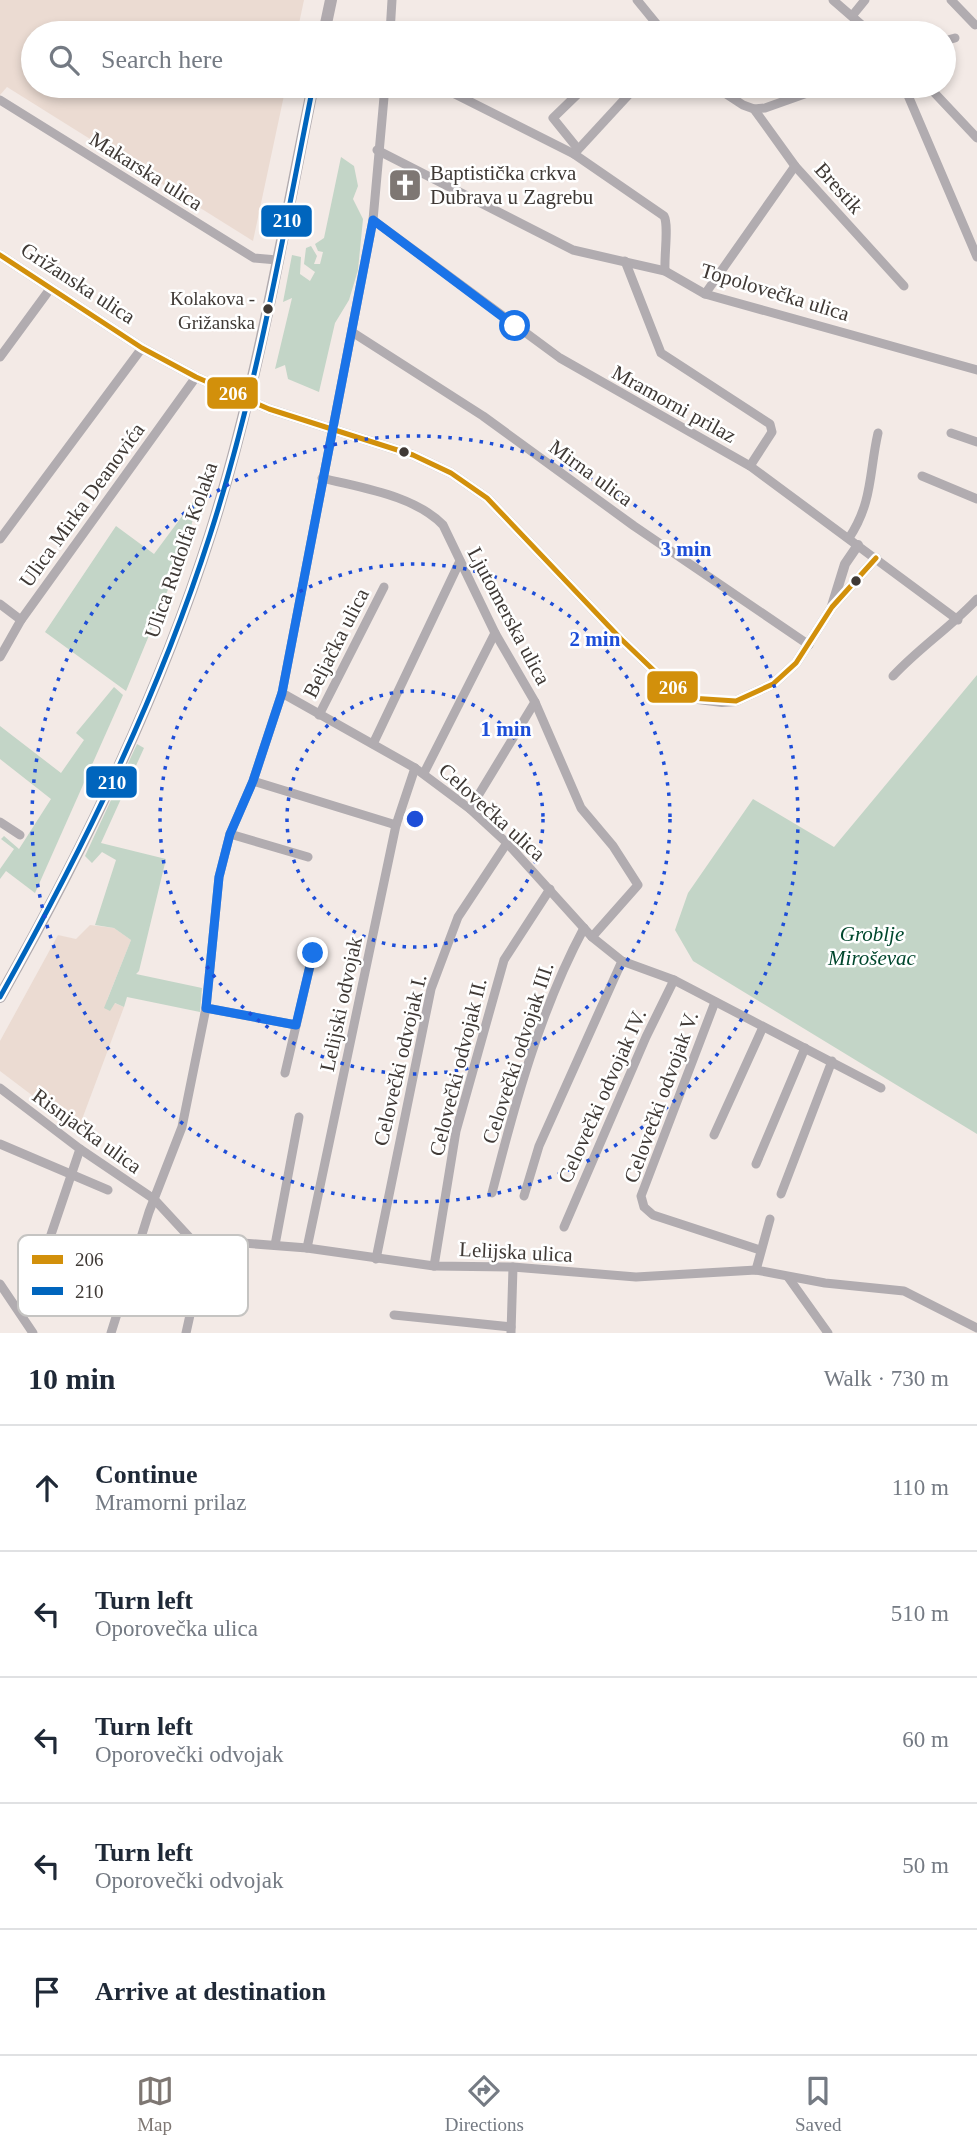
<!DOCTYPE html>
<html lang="en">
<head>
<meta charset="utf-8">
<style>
  :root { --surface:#fff; --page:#f6f6f7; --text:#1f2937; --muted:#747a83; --line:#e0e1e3; --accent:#7e7773 }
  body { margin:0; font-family:"Times New Roman",serif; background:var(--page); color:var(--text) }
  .stop { position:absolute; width:21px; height:21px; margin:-16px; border:5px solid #1a73e8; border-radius:50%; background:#fff }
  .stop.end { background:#1a73e8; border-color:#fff; box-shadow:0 2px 7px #0008 }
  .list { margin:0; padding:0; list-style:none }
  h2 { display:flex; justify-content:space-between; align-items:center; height:91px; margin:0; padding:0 28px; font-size:30px }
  h2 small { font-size:23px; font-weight:400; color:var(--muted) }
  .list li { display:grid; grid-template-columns:46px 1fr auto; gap:21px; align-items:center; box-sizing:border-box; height:126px; padding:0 28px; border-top:2px solid var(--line) }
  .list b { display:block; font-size:26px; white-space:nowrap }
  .list p { margin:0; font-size:23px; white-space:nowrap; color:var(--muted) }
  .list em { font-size:23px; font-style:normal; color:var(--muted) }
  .icon { flex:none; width:38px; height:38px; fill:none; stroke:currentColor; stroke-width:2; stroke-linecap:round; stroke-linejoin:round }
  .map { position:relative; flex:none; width:977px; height:1333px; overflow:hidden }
  .search { position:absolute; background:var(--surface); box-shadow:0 4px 10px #0003; left:21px; right:21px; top:21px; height:77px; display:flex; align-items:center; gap:18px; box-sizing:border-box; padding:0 24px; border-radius:38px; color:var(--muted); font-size:26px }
  .sheet { height:721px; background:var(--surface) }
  nav { display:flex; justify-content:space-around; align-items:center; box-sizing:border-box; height:98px; border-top:2px solid var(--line); background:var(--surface); font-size:19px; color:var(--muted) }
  nav a { display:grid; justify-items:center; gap:4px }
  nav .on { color:var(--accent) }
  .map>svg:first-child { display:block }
  .built { fill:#ebdbd2 }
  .green { fill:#c3d5c7 }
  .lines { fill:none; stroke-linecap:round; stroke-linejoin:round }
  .minor { stroke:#b1acb0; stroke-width:9 }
  .tertiary { stroke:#b1acb0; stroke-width:10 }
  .secondary { stroke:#b1abaf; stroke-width:12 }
  .bus-1-casing { stroke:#fff; stroke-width:10 }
  .bus-2-casing { stroke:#fff; stroke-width:10 }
  .bus-1 { stroke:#d2900b; stroke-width:5 }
  .bus-2 { stroke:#0065bd; stroke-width:5 }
  .route { stroke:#1a73e8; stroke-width:9 }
  .ring { fill:none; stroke:#1d4ed8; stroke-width:3.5; stroke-dasharray:3.5 7 }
  .bus-dot { fill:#3f3935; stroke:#fff; stroke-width:2.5 }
  .labels { text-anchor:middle; stroke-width:5; stroke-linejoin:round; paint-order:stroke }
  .bus-label { font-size:19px; fill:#3f3935; stroke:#fff; text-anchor:end }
  .street-label { font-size:21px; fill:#3f3935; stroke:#fff }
  .poi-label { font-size:21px; fill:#3f3935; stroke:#fff; text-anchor:start }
  .park-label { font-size:21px; font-style:italic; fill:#00472d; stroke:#fff }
  .key { fill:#fff; stroke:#c5c4c2; stroke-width:2 }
  .key-label { font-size:19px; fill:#3f3935 }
  .centre { fill:#1d4ed8; stroke:#fff; stroke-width:3.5 }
  .ring-label { font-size:21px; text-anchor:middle; font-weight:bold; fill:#1d4ed8; stroke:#fff; stroke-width:5; stroke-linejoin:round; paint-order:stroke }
  .line-badge { stroke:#fff; stroke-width:2.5 }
  .badge-label { font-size:19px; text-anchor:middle; font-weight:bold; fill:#fff }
</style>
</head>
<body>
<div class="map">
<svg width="977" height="1333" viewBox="0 0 977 1333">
  <rect width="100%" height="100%" fill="#f3eae6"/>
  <g class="built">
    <polygon points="0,0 304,0 297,33 33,33 33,86 286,86 253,241 7,87 0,95"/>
    <polygon points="90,925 114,928 131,940 107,1000 124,1007 78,1130 0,1071 0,1041 58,935 76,939"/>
  </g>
  <g class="green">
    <polygon points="341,157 354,166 358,186 353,199 363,219 358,270 349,300 335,323 319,392 288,379 285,365 275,369 292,298 283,302 292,255 301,257 300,274 310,281 315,272 304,264 306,248 311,246 317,256 314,264 320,264 323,252 318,251 315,244 324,238"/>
    <polygon points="200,492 186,546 126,691 45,632 116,526 154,554"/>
    <polygon points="977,675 977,1134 693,961 675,930 688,893 753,799 834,847"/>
    <polygon points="114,687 123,695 35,893 6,871 0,879 0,869 14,849 1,839 4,836 19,849 51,799 0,759 0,726 61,773 84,740 76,733"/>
    <polygon points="137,744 144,748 101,843 166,859 139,971 136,974 202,988 200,1012 127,997 124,1007 115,1003 110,1011 104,1008 131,940 114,928 95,925 116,860 102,852 92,863 85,856"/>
  </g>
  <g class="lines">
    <g class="minor">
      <polyline points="637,0 664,33"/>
      <polyline points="833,0 871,33"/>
      <polyline points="951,0 975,25"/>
      <polyline points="852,16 865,0"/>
      <polyline points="390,33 392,0"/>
      <polyline points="944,41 955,38"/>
      <path d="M439,86l135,68 90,62c5,9 0,40 1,55"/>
      <polyline points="714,86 743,105 754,109 795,166 904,286"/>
      <polyline points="904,86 977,257"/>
      <polyline points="928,86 977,138"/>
      <polyline points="638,93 646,86"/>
      <polyline points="0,100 254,258 277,260"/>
      <polyline points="754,109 765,108 827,86"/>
      <polyline points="578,149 553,118 586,86"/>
      <polyline points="377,150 573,250 665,271 705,294 977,370"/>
      <polyline points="574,154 633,90"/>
      <polyline points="373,220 560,358 750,466 958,620"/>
      <polyline points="625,261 661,353 770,424 772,432 750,466"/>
      <polyline points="705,294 795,166"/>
      <polyline points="352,332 483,416 634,526 809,645"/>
      <polyline points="0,357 50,289"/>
      <polyline points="951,433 977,442"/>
      <polyline points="922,476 977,499"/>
      <path d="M322,478c39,10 92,17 121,47l52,108 40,69 46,106 32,38 25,39 -46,52"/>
      <path d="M849,538c24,-36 20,-66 29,-105"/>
      <polyline points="0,539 142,348"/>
      <polyline points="0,604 21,620"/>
      <polyline points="0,657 21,620 196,377"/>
      <path d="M893,676c27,-29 58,-49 84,-77"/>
      <polyline points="282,693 415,768 470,809 507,843 592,937 622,961 674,980 881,1088"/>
      <polyline points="319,715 384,587"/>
      <polyline points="373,744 460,561"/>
      <polyline points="424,773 495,633"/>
      <polyline points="253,781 396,825"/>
      <polyline points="470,809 535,702"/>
      <polyline points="0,822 20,835"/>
      <polyline points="230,834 308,857"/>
      <polyline points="715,1002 641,1196 644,1207 653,1215 760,1250"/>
      <polyline points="206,1008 296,1025"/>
      <polyline points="285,1073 313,953"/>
      <polyline points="0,1088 80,1149 154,1199 191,1239 307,1248 434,1266 513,1267 636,1277 756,1270 825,1283 904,1291 977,1328"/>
      <polyline points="714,1135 763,1027"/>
      <polyline points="0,1144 108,1190"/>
      <polyline points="756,1164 805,1048"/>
      <path d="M492,1193c23,-90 48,-183 92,-265"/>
      <polyline points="781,1194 832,1061"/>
      <polyline points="524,1196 539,1146 622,961"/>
      <polyline points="564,1227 646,1037 674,980"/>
      <polyline points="275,1245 299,1117"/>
      <polyline points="307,1248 396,825 415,768"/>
      <polyline points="376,1259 431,989 458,917 507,843"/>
      <polyline points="434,1266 456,1131 504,960 550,889"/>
      <polyline points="756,1270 770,1219"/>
      <polyline points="37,1276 80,1149"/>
      <polyline points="788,1277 828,1333"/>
      <polyline points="0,1284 33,1333"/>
      <polyline points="394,1315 511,1327"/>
      <polyline points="111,1333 149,1212 182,1127 206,1008 219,877 230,834 253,781 282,693 373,220 385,86"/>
      <polyline points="186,1333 198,1279 191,1239"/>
      <polyline points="511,1333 513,1267"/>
    </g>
    <g class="tertiary">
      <polyline points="0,255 142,348 196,377 269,409 413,455 451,473 487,498 621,639 667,683 690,698 722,702 736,701 773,684 796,663 832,607 876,558"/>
      <polyline points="832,606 845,564 858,545"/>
    </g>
    <g class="secondary">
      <polyline points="324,33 331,0"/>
      <path d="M0,997c83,-146 159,-302 210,-462 47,-147 72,-299 103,-449"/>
    </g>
    <g class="bus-1-casing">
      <polyline id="bus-1" points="0,255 142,348 196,377 269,409 413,455 451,473 487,498 621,639 667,683 690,698 736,701 773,684 796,663 832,607 876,558"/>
    </g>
    <g class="bus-2-casing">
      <path id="bus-2" d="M0,997c83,-148 158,-300 210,-462 47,-146 73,-299 103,-449"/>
    </g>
    <use href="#bus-1" class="bus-1"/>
    <use href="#bus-2" class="bus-2"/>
  </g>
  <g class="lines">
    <polyline class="route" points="313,953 296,1025 206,1008 219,877 230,834 253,781 282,693 373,220 515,326"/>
  </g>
  <g class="ring">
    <circle cx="415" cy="819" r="128"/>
    <circle cx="415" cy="819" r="255"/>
    <circle cx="415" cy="819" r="383"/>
  </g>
  <defs>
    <g id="church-square" transform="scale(1.75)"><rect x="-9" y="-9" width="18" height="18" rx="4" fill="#7e7773" stroke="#fff"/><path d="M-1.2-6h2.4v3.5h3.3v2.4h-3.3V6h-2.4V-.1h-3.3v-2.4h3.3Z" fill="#fff"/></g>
  </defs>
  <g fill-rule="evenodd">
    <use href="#church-square" x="405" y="185"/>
  </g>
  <g class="bus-dot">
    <circle cx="268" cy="309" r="6"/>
    <circle cx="404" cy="452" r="6"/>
    <circle cx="856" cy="581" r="6"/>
  </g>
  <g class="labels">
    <g class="bus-label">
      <text x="255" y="305">Kolakova -<tspan x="255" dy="24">Grižanska</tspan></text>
    </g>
    <g class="street-label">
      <text transform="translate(146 171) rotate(32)" y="7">Makarska ulica</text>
      <text transform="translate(839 188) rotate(48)" y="7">Brestik</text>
      <text transform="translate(78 283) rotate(33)" y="7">Grižanska ulica</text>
      <text transform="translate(775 292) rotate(17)" y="7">Topolovečka ulica</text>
      <text transform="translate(674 404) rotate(29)" y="7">Mramorni prilaz</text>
      <text transform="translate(591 473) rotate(36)" y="7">Mirna ulica</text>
      <text transform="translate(82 505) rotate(-54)" y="7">Ulica Mirka Deanovića</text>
      <text transform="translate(181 550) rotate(-71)" y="7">Ulica Rudolfa Kolaka</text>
      <text transform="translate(509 616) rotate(62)" y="7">Ljutomerska ulica</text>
      <text transform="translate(336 643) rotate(-63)" y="7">Beljačka ulica</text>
      <text transform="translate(492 812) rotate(42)" y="7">Celovečka ulica</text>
      <text transform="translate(341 1004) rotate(-78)" y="7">Lelijski odvojak</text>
      <text transform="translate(518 1053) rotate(-72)" y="7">Celovečki odvojak III.</text>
      <text transform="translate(400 1060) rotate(-77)" y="7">Celovečki odvojak I.</text>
      <text transform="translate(458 1067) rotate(-76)" y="7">Celovečki odvojak II.</text>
      <text transform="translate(602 1096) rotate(-66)" y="7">Celovečki odvojak IV.</text>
      <text transform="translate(661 1097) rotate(-70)" y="7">Celovečki odvojak V.</text>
      <text transform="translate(87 1131) rotate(36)" y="7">Risnjačka ulica</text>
      <text transform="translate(516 1252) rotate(3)" y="7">Lelijska ulica</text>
    </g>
    <g class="poi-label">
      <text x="430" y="180">Baptistička crkva<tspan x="430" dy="24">Dubrava u Zagrebu</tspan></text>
    </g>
    <g class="park-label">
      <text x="872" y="941">Groblje<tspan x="872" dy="24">Miroševac</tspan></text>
    </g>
  </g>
  <rect x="18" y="1235" width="230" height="81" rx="10" class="key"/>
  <rect x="32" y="1255" width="31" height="9" fill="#d2900b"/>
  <rect x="32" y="1287" width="31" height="8" fill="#0065bd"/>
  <g class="key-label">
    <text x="75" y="1266">206</text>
    <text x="75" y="1298">210</text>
  </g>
  <circle cx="415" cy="819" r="10" class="centre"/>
  <g class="ring-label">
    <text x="686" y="556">3 min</text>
    <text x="595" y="646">2 min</text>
    <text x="506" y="736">1 min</text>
  </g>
  <g class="line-badge">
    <rect x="260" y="204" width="53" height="34" rx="7" fill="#0065bd"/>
    <rect x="206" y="376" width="53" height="34" rx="7" fill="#d2900b"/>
    <rect x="646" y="670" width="53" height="34" rx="7" fill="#d2900b"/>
    <rect x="85" y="765" width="53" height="34" rx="7" fill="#0065bd"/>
  </g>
  <g class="badge-label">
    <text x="287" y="227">210</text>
    <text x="233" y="400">206</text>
    <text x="673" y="694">206</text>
    <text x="112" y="789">210</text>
  </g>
</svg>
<div class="stop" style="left:515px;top:326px"></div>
<div class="stop end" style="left:313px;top:953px"></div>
<div class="search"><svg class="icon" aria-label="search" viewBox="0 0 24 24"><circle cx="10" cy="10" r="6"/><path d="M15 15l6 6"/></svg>Search here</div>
</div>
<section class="sheet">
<h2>10 min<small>Walk · 730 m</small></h2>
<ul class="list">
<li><svg class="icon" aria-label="ahead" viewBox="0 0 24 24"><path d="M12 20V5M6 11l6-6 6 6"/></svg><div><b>Continue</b><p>Mramorni prilaz</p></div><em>110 m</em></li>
<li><svg class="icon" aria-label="left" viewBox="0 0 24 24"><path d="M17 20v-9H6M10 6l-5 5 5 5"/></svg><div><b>Turn left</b><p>Oporovečka ulica</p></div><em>510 m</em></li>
<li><svg class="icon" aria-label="left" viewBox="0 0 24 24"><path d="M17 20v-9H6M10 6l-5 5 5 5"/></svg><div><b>Turn left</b><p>Oporovečki odvojak</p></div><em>60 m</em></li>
<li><svg class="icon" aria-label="left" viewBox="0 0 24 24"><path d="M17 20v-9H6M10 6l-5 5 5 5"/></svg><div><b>Turn left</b><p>Oporovečki odvojak</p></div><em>50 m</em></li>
<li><svg class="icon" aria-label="arrive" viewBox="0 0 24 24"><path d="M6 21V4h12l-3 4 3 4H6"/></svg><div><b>Arrive at destination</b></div></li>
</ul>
</section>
<nav>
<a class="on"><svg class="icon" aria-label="map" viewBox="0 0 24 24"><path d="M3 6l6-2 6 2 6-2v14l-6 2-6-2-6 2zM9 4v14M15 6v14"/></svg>Map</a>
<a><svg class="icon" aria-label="directions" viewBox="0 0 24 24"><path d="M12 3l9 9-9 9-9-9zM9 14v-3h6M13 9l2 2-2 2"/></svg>Directions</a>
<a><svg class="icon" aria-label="saved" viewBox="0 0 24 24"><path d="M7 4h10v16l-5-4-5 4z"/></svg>Saved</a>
</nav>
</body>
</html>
